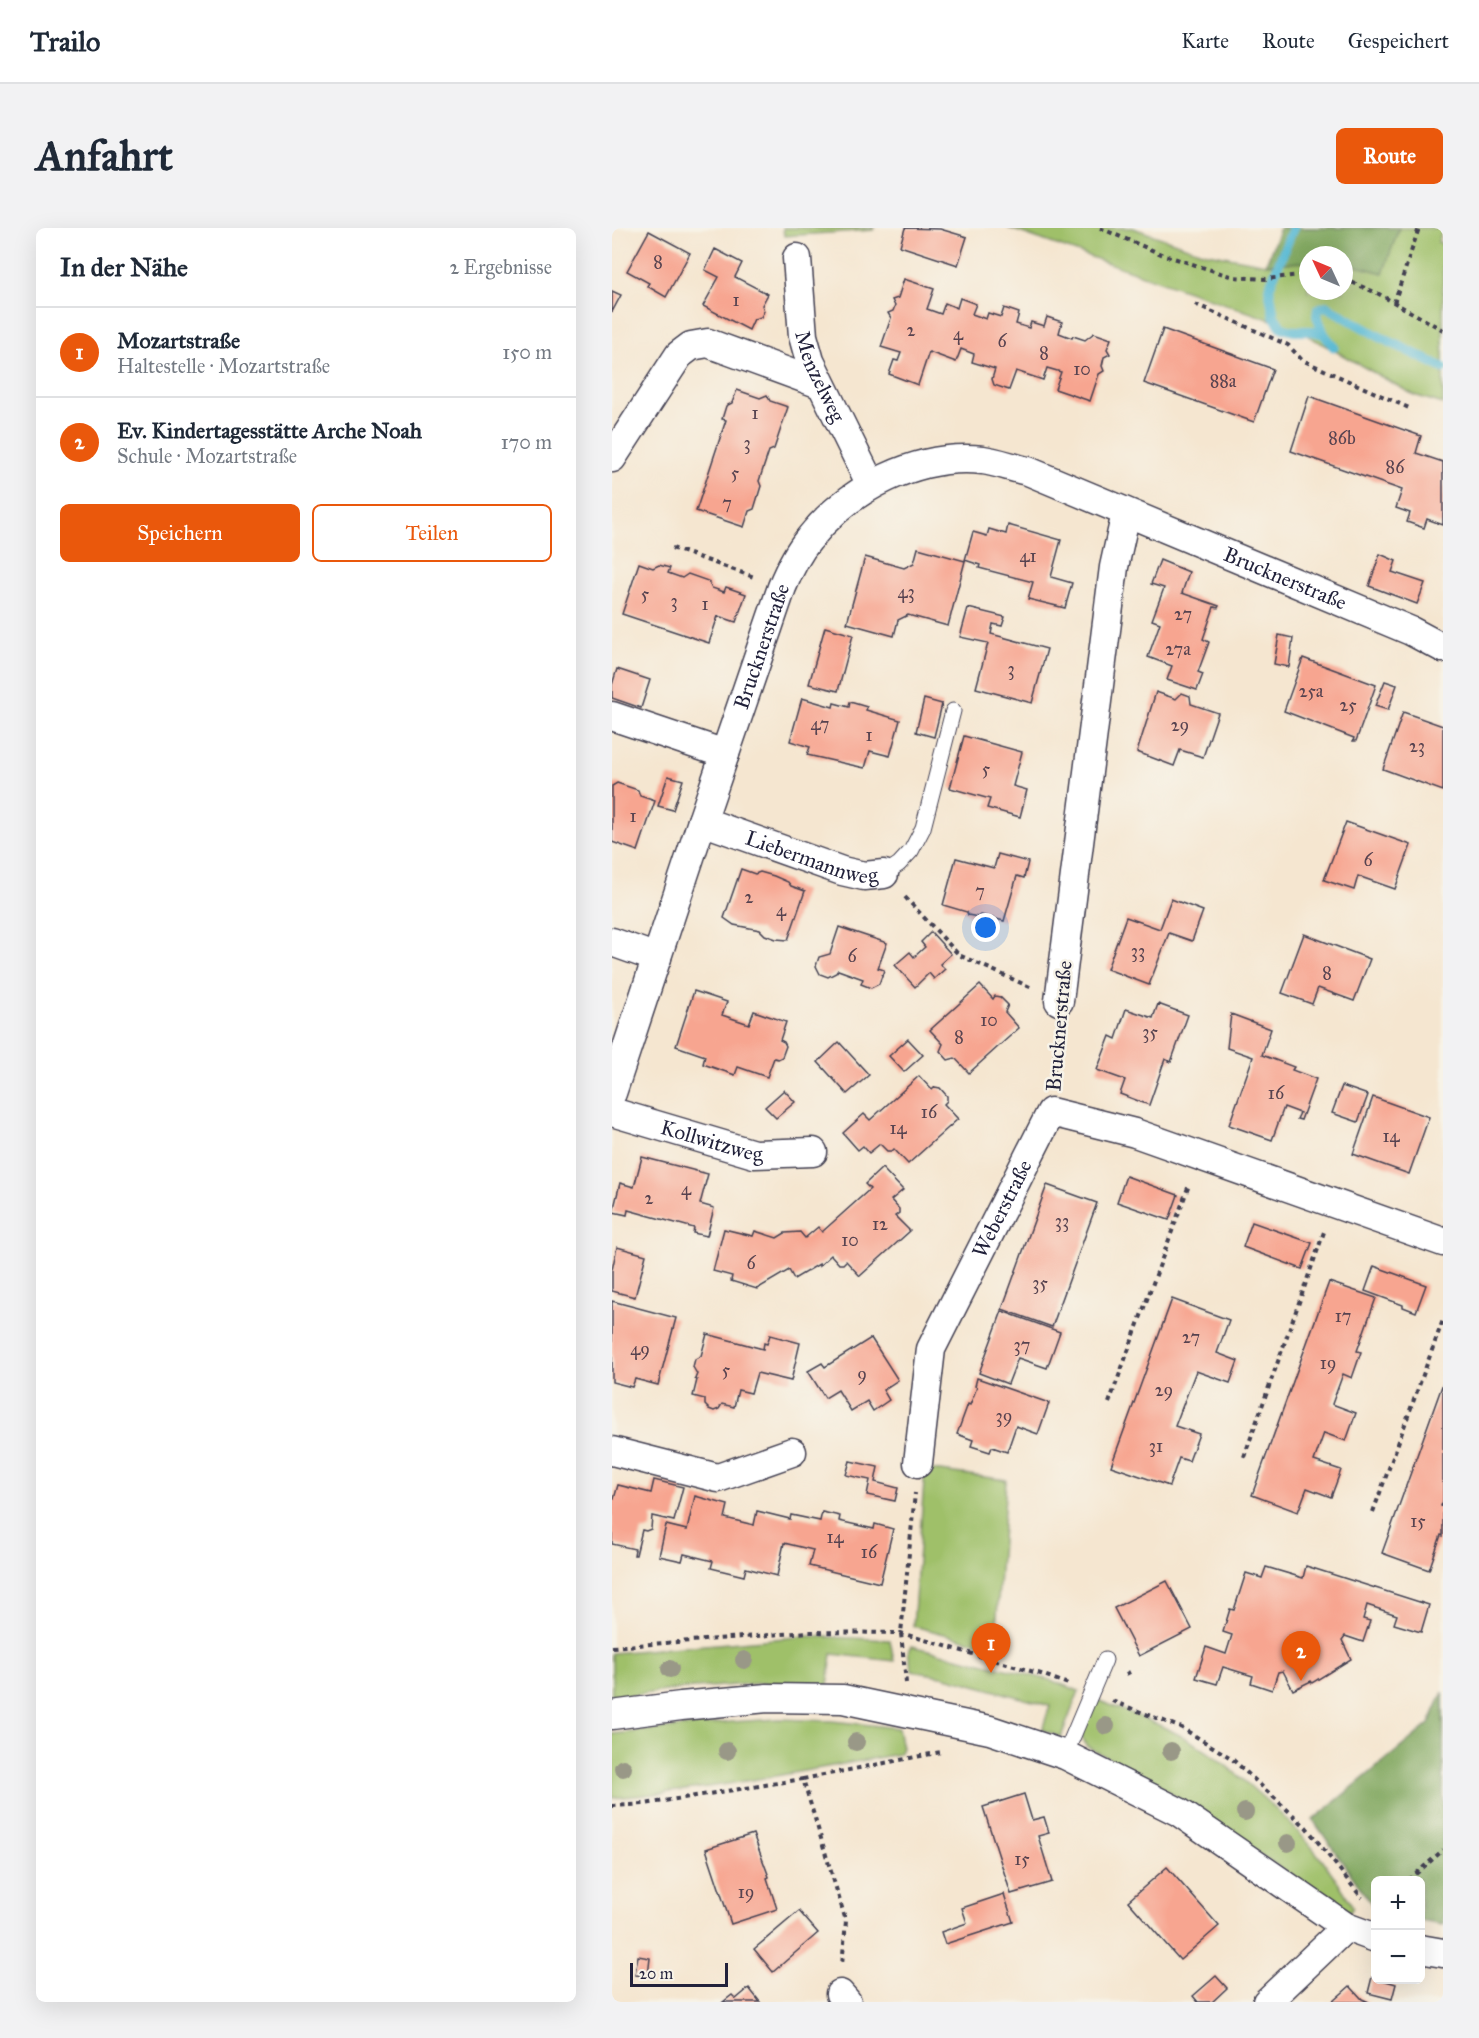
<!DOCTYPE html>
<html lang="de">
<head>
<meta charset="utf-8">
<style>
  :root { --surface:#fff; --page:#f2f2f3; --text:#1f2937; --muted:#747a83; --line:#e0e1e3; --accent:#ea580c }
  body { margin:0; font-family:"IM FELL Great Primer",serif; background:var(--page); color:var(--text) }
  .controls { position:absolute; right:18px; bottom:18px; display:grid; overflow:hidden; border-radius:9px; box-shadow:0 6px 24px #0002 }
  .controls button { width:54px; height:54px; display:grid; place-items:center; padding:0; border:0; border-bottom:2px solid var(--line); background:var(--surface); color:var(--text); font:30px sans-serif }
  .compass { position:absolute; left:687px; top:18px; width:54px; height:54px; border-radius:50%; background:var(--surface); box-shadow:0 6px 24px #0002; rotate:314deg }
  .scale { position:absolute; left:18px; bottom:15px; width:98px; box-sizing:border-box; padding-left:6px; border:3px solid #22223b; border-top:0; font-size:16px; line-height:21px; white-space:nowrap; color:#22223b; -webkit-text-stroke:4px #f7f3e8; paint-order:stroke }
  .you { position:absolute; left:374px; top:700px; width:21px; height:21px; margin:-15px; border:4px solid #fff; border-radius:50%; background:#1a73e8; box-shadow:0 0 0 9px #1a73e833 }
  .badge { display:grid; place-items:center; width:39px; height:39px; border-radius:50%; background:var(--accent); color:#fff; font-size:20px; font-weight:700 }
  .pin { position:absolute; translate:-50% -50px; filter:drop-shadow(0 2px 3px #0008) }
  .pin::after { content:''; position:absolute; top:32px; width:21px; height:18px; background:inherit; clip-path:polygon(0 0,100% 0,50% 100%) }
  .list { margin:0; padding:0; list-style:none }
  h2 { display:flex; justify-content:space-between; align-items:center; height:78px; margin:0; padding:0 24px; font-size:26px }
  h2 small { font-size:20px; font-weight:400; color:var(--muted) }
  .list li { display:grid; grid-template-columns:39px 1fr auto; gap:18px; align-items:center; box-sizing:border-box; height:90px; padding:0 24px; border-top:2px solid var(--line) }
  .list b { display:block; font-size:22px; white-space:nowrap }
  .list p { margin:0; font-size:20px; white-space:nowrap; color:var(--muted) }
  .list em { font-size:20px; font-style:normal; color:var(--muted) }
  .actions { display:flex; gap:12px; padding:18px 24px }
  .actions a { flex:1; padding:14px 0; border:2px solid var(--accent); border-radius:9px; text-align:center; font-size:21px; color:var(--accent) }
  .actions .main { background:var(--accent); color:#fff }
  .map { position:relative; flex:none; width:831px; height:1774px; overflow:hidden; border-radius:9px }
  header { display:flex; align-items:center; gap:36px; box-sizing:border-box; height:84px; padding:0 30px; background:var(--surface); border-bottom:2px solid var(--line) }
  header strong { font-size:28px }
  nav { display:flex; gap:33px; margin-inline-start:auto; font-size:21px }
  .intro { display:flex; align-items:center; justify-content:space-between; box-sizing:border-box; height:144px; padding:0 36px }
  h1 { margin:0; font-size:42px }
  .button { padding:15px 27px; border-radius:9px; background:var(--accent); color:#fff; font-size:21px; font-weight:700 }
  main { display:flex; gap:36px; padding:0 36px }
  aside { flex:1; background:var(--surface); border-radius:9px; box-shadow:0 6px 24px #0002 }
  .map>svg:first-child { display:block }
  .green { fill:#9fc069; stroke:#607152; stroke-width:1.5; fill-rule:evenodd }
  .forest { fill:#7fa65d; stroke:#50644c; stroke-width:1.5 }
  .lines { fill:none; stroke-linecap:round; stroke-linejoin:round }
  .stream { stroke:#55b8d3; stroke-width:10 }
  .building { fill:#f7a590 }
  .service-casing { stroke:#423f51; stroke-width:17 }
  .minor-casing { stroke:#423f51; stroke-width:31 }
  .path { stroke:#423f51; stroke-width:4; stroke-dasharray:4.5 4.5; stroke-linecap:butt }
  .service { stroke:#fff; stroke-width:15 }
  .minor { stroke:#fff; stroke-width:28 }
  .tree { fill:#999887 }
  .labels { text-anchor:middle; stroke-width:5; stroke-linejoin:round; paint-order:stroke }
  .number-label { font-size:18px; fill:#574350 }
  .street-label { font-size:21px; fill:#22223b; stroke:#f7f3e8 }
</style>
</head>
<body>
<header>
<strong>Trailo</strong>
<nav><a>Karte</a><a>Route</a><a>Gespeichert</a></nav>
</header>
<div class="intro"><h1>Anfahrt</h1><a class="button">Route</a></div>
<main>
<aside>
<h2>In der Nähe<small>2 Ergebnisse</small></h2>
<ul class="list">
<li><span class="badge">1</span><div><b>Mozartstraße</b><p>Haltestelle · Mozartstraße</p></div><em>150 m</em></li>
<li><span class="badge">2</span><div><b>Ev. Kindertagesstätte Arche Noah</b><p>Schule · Mozartstraße</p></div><em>170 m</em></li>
</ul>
<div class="actions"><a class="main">Speichern</a><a>Teilen</a></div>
</aside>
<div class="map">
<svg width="831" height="1774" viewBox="0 0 831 1774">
  <rect width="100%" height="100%" fill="#f7f3e8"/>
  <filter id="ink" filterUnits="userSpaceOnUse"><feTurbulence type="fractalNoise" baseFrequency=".0167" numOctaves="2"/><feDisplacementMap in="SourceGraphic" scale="12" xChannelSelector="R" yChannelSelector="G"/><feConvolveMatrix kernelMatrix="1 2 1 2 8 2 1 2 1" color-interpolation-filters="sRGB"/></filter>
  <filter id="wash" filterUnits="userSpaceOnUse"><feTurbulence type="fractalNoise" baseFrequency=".008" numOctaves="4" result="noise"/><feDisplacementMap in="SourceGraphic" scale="24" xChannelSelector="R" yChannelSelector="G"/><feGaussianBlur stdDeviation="1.35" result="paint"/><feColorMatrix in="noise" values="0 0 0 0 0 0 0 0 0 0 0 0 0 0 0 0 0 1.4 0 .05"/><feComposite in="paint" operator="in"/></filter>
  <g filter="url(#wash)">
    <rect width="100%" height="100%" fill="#f5e6d0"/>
    <g class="green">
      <polygon points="171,0 262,0 261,2 172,8"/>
      <path d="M396,0h125l69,24 64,12 14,-36h163l-5,14 5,2v160l-29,-9 -120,-67zM696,27h36v36h-36z"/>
      <polygon points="313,1241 394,1252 383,1419 301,1398"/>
      <polygon points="197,1408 278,1412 282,1433 220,1426 216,1457 153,1455 69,1461 0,1470 0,1425"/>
      <polygon points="300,1418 438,1452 467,1463 449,1509 430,1502 438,1478 330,1448 300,1443 296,1424"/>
      <path d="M483,1471c33,13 66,25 97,43 21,12 40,28 58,44 41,35 77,73 103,121l-3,5c-58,-33 -109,-72 -165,-109 -31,-22 -65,-39 -99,-57l-5,-11z"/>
      <path d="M167,1491l53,2 66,7 4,20 -3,6c-95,17 -191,36 -287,44v-64l119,-12z"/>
    </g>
    <g class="forest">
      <polygon points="668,0 787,0 771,45 732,35 732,27 696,27 696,34 654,36"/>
      <polygon points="831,1464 831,1697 809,1693 808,1652 764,1652 763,1681 701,1592 817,1496"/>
    </g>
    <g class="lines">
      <g class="stream">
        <polyline points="681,0 657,60 662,88 670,100 682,103 700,103 712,106 722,119"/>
        <polyline points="712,106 705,88 706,81 714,78 768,109 831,140"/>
      </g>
    </g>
    <g id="blocks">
      <g class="building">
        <polygon points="293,0 328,1 355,9 346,37 288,18"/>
        <polygon points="37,3 78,25 54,69 35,58 37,55 15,43"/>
        <polygon points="103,21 130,35 123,49 156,66 150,77 152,83 149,89 142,91 137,102 91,78 107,49 93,42"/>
        <polygon points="292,51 322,61 315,81 329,86 333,75 345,80 348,70 364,76 360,86 374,91 376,85 389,89 392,80 407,85 404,96 417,100 419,94 432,98 435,89 450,94 447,105 460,110 461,108 473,112 482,105 499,111 495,121 498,126 492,129 490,138 492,143 487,146 478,173 443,161 449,144 435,140 431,152 404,143 397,162 382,157 380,151 383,141 360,134 362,126 349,121 344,134 317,124 306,157 277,146 282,132 286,133 289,125 269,119 279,90 276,85 281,83 283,78 280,72 286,70"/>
        <polygon points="0,63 9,67 0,84"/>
        <polygon points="551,101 661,141 642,194 532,155"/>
        <polygon points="125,162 148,170 155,167 158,173 176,179 162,221 157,223 147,253 149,258 142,281 137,283 132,299 84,283 114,192 110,191 114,178 120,175"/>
        <polygon points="697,168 809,208 804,225 831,234 831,297 815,291 812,300 795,294 798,285 784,280 790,262 679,223"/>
        <polygon points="396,297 449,312 439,349 460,355 453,380 416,371 421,354 367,340 368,337 353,332 361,304 375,308 377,301 394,306"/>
        <polygon points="306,320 353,333 336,398 296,387 286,392 282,408 235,395 253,329 292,340 302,335"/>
        <polygon points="768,326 784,333 780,344 813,355 805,376 757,358"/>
        <polygon points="548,332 577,344 570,365 607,378 606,380 602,379 591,411 597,414 586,444 591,446 585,462 555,452 560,438 536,429 548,395 540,392 552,360 539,356"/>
        <polygon points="27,335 41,340 47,337 58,340 56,345 70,350 76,346 96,353 100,360 112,364 114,359 134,366 124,394 106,388 97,415 10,386"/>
        <polygon points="356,380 393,389 390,398 381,396 379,406 435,421 420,475 364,460 376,415 348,409"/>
        <polygon points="213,399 241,407 226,463 197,456"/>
        <polygon points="667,407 681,410 677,439 662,436"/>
        <polygon points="691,430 764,457 744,513 741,513 742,510 672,483"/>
        <polygon points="5,441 38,452 29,480 0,470 0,457"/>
        <polygon points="773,453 785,457 776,482 763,478"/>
        <polygon points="544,464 564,471 570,465 578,468 579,476 606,485 591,529 568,522 562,538 525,524"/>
        <polygon points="190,470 221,479 222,475 237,479 238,474 255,479 254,482 288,492 278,528 258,523 253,540 195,527 198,519 178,513"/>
        <polygon points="312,471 330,476 322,509 304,504"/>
        <polygon points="791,484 831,498 831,563 771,541"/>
        <polygon points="352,508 410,524 401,558 415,562 408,589 375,580 378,571 338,560"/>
        <polygon points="56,548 71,552 61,582 46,578"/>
        <polygon points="5,555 26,562 28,568 43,573 26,623 0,614 0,558"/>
        <polygon points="734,594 799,617 783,661 746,648 742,662 712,652"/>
        <polygon points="386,626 416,634 412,650 405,648 392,693 369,687 366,689 356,687 355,684 331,677 344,630 382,640"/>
        <polygon points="129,641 143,646 148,644 162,648 176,654 179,658 193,663 176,712 164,711 153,707 148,702 122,697 112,690"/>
        <polygon points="559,671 591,683 580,713 557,705 537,757 495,741 514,689 548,701"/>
        <polygon points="227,699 275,715 266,740 272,742 267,756 259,760 249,756 251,751 226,742 224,745 216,749 208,746 204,738 207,729 218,726"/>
        <polygon points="319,704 339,726 328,736 333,741 322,751 317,745 303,759 283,737 298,724 302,729 313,719 309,714"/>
        <polygon points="692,706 758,731 742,773 706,760 700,776 670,765"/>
        <polygon points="368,757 381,771 383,768 388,769 396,777 393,784 407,800 357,845 343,830 336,832 328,823 331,816 318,802"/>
        <polygon points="82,763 115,774 110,787 137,796 142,783 174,794 168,812 172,814 174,818 170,829 166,831 162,830 155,849 126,839 123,847 91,836 93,828 64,818"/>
        <polygon points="546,776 576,787 559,834 553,831 537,877 508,866 513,852 485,842 498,808 504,811 514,781 541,790"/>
        <polygon points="619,786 659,801 650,827 682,839 680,842 704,851 689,892 685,891 688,885 672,879 660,912 617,897 641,829 615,820"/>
        <polygon points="296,811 311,827 292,844 277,828"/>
        <polygon points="227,814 257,847 235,866 206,834"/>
        <polygon points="307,848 320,862 323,859 328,860 335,868 335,873 332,876 346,891 296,936 282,921 280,923 275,923 268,916 257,925 251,918 246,922 231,905 252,886 258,892"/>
        <polygon points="730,858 756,867 746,894 720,885"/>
        <polygon points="172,862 183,874 164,890 153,879"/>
        <polygon points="761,869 817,889 797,946 741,926"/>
        <polygon points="30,929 96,946 88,976 102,980 95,1008 81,1005 82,1000 16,982 15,987 1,984 8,955 22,959"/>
        <polygon points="270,940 291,962 279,972 287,981 287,985 283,988 298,1003 248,1048 234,1033 231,1036 227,1036 219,1027 207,1038 207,1036 182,1051 177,1042 145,1061 119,1053 120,1048 101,1043 112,1001 141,1008 143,1003 165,1010 173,1005 188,1004 193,1010 206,999 210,1004 258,961 253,956"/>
        <polygon points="514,948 566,967 557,992 505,974"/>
        <polygon points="435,957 485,975 440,1099 390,1081"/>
        <polygon points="640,994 700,1015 690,1041 631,1019"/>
        <polygon points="5,1019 34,1027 23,1069 0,1063 0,1042"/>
        <polygon points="762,1038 814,1057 804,1084 791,1079 791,1077 753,1063"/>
        <polygon points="717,1054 764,1070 745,1123 749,1124 740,1150 731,1146 720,1176 744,1185 734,1213 712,1205 702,1233 729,1242 719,1269 695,1260 686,1284 640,1267"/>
        <polygon points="560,1071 617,1092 605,1125 626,1133 618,1155 584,1143 563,1198 587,1206 577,1233 567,1230 557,1258 499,1238"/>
        <polygon points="0,1073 64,1090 46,1157 23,1151 20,1159 0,1154"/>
        <polygon points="390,1083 448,1104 435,1140 406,1130 396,1156 367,1145"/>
        <polygon points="95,1106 151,1121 152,1115 155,1116 158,1107 188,1115 179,1153 145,1145 139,1165 126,1162 122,1179 110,1176 107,1181 102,1183 97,1181 93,1177 93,1171 81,1168 85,1152 83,1151 85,1146 81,1139 83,1131 89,1128"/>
        <polygon points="259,1110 286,1152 271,1162 277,1172 261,1183 255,1173 239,1183 226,1162 213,1170 196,1143 210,1135 213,1139"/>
        <polygon points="365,1150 437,1175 426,1206 404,1198 395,1224 380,1219 378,1224 359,1218 361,1212 345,1206 356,1176 358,1177 365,1159 363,1158"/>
        <polygon points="831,1155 831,1273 829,1278 831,1279 831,1308 829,1307 817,1342 770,1325"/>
        <polygon points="238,1233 266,1239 263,1254 286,1260 283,1273 255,1267 258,1252 234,1247"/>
        <polygon points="42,1252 71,1259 62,1293 40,1288 39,1301 34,1303 30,1302 24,1327 22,1327 23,1321 0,1316 0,1270 2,1271 6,1257 39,1265"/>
        <polygon points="83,1268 116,1277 113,1290 142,1297 145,1283 178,1291 179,1287 208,1293 210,1284 228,1288 227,1293 262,1301 263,1296 281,1301 268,1355 197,1338 201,1322 172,1315 165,1348 134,1340 132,1348 99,1340 101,1333 72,1326 70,1333 47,1328 54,1297 75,1302"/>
        <polygon points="694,1338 817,1377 809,1404 782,1396 785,1387 755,1377 751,1391 758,1393 751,1414 733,1408 730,1412 739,1431 700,1455 699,1453 681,1462 671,1443 666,1444 660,1462 639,1455 641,1448 611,1439 605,1456 584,1450 594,1419 614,1426 620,1407 611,1404 618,1381 622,1382 634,1345 650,1350 654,1339 691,1350"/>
        <polygon points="555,1353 580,1401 527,1428 502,1380"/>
        <polygon points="412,1566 420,1592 432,1589 437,1605 426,1608 440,1654 399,1666 371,1579"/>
        <polygon points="141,1606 157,1649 155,1650 165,1681 119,1696 94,1621"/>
        <polygon points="555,1639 607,1698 568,1732 516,1673"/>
        <polygon points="392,1666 401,1694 333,1716 329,1704 355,1695 350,1680"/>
        <polygon points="187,1683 206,1705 161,1744 142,1721"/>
        <polygon points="26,1728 38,1730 36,1748 23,1747"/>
        <polygon points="604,1748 615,1760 600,1774 586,1774 581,1768"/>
        <polygon points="760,1749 784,1756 780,1771 756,1765"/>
        <polygon points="738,1758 750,1771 757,1774 720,1774"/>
        <polygon points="137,1760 148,1774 111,1774 120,1767 124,1771"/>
      </g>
    </g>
  </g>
  <g filter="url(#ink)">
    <use href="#blocks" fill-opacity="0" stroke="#423f51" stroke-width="1.5"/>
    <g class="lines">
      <g class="service-casing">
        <g id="service">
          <polyline points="272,646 287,636 299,623 311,600 341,483"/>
          <polyline points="453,1527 493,1432"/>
        </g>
      </g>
      <g class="minor-casing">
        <g id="minor">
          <path id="s1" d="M185,30l6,78 7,25 61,124"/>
          <polyline points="0,230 67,127 79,118 96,115 208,156"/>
          <polyline points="0,488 113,526"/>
          <path id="s2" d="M90,593l140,50 22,5 20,-2"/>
          <polyline points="0,714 45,730"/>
          <polyline points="447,773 502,339 514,285"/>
          <path id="s3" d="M0,865l90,-272 80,-234c7,-17 15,-34 27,-48 40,-51 109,-86 174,-79 15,2 30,8 45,11l383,160 32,17"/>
          <path id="s4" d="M0,884l142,42 59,-2"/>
          <polyline points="0,1223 106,1250 180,1224"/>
          <path id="s5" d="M306,1235l13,-114 120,-237 84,21 308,109"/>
          <polyline points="0,1487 69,1478 155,1470 231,1471 378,1502 453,1527 567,1584 734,1699 764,1710"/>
          <polyline points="808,1721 831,1725"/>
          <polyline points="228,1766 235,1774"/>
          <polyline points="655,1774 734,1699"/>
        </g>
      </g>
      <g class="path">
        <polyline points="488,0 549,26 621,49 654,51 696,46"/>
        <polyline points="732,51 765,65 831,102"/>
        <polyline points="782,75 807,0"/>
        <polyline points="583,76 676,117 690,132 797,180"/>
        <polyline points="60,320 142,349"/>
        <polyline points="293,669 347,727 418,759"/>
        <polyline points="441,854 445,802"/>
        <polyline points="497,1175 577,957"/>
        <polyline points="632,1229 712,1004"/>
        <polyline points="761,1284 831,1092"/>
        <polyline points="0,1419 197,1404 289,1405 429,1446 456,1456"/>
        <polyline points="514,1446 522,1442"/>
        <polyline points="294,1455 289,1405 303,1265"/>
        <polyline points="500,1473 570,1500 619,1530 694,1599 750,1670"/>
        <polyline points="191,1551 329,1524"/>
        <polyline points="0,1578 33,1576 191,1551 234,1693 230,1737"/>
        <polyline points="797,1652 831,1622"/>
      </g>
      <use href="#service" class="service"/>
      <use href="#minor" class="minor"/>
    </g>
    <g class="tree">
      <circle cx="132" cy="1432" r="9"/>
      <circle cx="58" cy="1441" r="9"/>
      <circle cx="494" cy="1498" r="9"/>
      <circle cx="244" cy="1514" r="9"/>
      <circle cx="115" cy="1523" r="9"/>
      <circle cx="559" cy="1523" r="9"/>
      <circle cx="11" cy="1540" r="9"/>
      <circle cx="633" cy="1584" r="9"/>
      <circle cx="676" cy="1615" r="9"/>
    </g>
  </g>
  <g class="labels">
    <g class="number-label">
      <text x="46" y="40">8</text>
      <text x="124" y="78">1</text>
      <text x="299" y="108">2</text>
      <text x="346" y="112">4</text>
      <text x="390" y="119">6</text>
      <text x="432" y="131">8</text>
      <text x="470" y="147">10</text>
      <text x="611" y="159">88a</text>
      <text x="143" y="191">1</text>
      <text x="730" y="216">86b</text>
      <text x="135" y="221">3</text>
      <text x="783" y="245">86</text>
      <text x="123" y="251">5</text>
      <text x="115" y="281">7</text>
      <text x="416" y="334">41</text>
      <text x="294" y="370">43</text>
      <text x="33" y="372">5</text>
      <text x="62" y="379">3</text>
      <text x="93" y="382">1</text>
      <text x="571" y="392">27</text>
      <text x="566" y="427">27a</text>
      <text x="399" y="447">3</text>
      <text x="699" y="469">25a</text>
      <text x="736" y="483">25</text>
      <text x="208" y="502">47</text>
      <text x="568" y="503">29</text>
      <text x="257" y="513">1</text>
      <text x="805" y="524">23</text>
      <text x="374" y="547">5</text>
      <text x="21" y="594">1</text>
      <text x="756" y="638">6</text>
      <text x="368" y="669">7</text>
      <text x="137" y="675">2</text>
      <text x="169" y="688">4</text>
      <text x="526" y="729">33</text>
      <text x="240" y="734">6</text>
      <text x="715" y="751">8</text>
      <text x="377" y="798">10</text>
      <text x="538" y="810">35</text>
      <text x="347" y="815">8</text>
      <text x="664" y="871">16</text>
      <text x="317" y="890">16</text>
      <text x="286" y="906">14</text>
      <text x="779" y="914">14</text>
      <text x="74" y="967">4</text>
      <text x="37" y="976">2</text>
      <text x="450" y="999">33</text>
      <text x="268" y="1002">12</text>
      <text x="238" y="1018">10</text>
      <text x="139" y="1041">6</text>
      <text x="428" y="1061">35</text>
      <text x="731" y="1094">17</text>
      <text x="579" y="1115">27</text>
      <text x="410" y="1123">37</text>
      <text x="28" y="1127">49</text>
      <text x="716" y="1141">19</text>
      <text x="114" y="1148">5</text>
      <text x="250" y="1152">9</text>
      <text x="552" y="1168">29</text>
      <text x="392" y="1194">39</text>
      <text x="544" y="1224">31</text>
      <text x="806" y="1299">15</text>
      <text x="223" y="1315">14</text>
      <text x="257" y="1330">16</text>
      <text x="410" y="1637">15</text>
      <text x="134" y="1670">19</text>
    </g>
    <g class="street-label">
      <text dy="7" stroke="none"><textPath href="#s1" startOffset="122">Menzelweg</textPath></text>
      <text dy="7" stroke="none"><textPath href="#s3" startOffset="1113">Brucknerstraße</textPath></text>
      <text dy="7" stroke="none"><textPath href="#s3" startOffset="471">Brucknerstraße</textPath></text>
      <text dy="7" stroke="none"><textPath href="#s2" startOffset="116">Liebermannweg</textPath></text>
      <text transform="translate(447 798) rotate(-85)" y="7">Brucknerstraße</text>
      <text dy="7" stroke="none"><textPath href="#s4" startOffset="104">Kollwitzweg</textPath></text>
      <text dy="7" stroke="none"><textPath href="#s5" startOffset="272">Weberstraße</textPath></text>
    </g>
  </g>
</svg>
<div class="controls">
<button>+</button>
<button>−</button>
</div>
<svg class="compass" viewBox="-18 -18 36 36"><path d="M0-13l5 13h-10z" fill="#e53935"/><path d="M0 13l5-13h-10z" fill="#747a83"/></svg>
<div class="scale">20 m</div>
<div class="you"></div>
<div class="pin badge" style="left:379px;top:1445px">1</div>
<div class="pin badge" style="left:689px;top:1453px">2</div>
</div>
</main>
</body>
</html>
